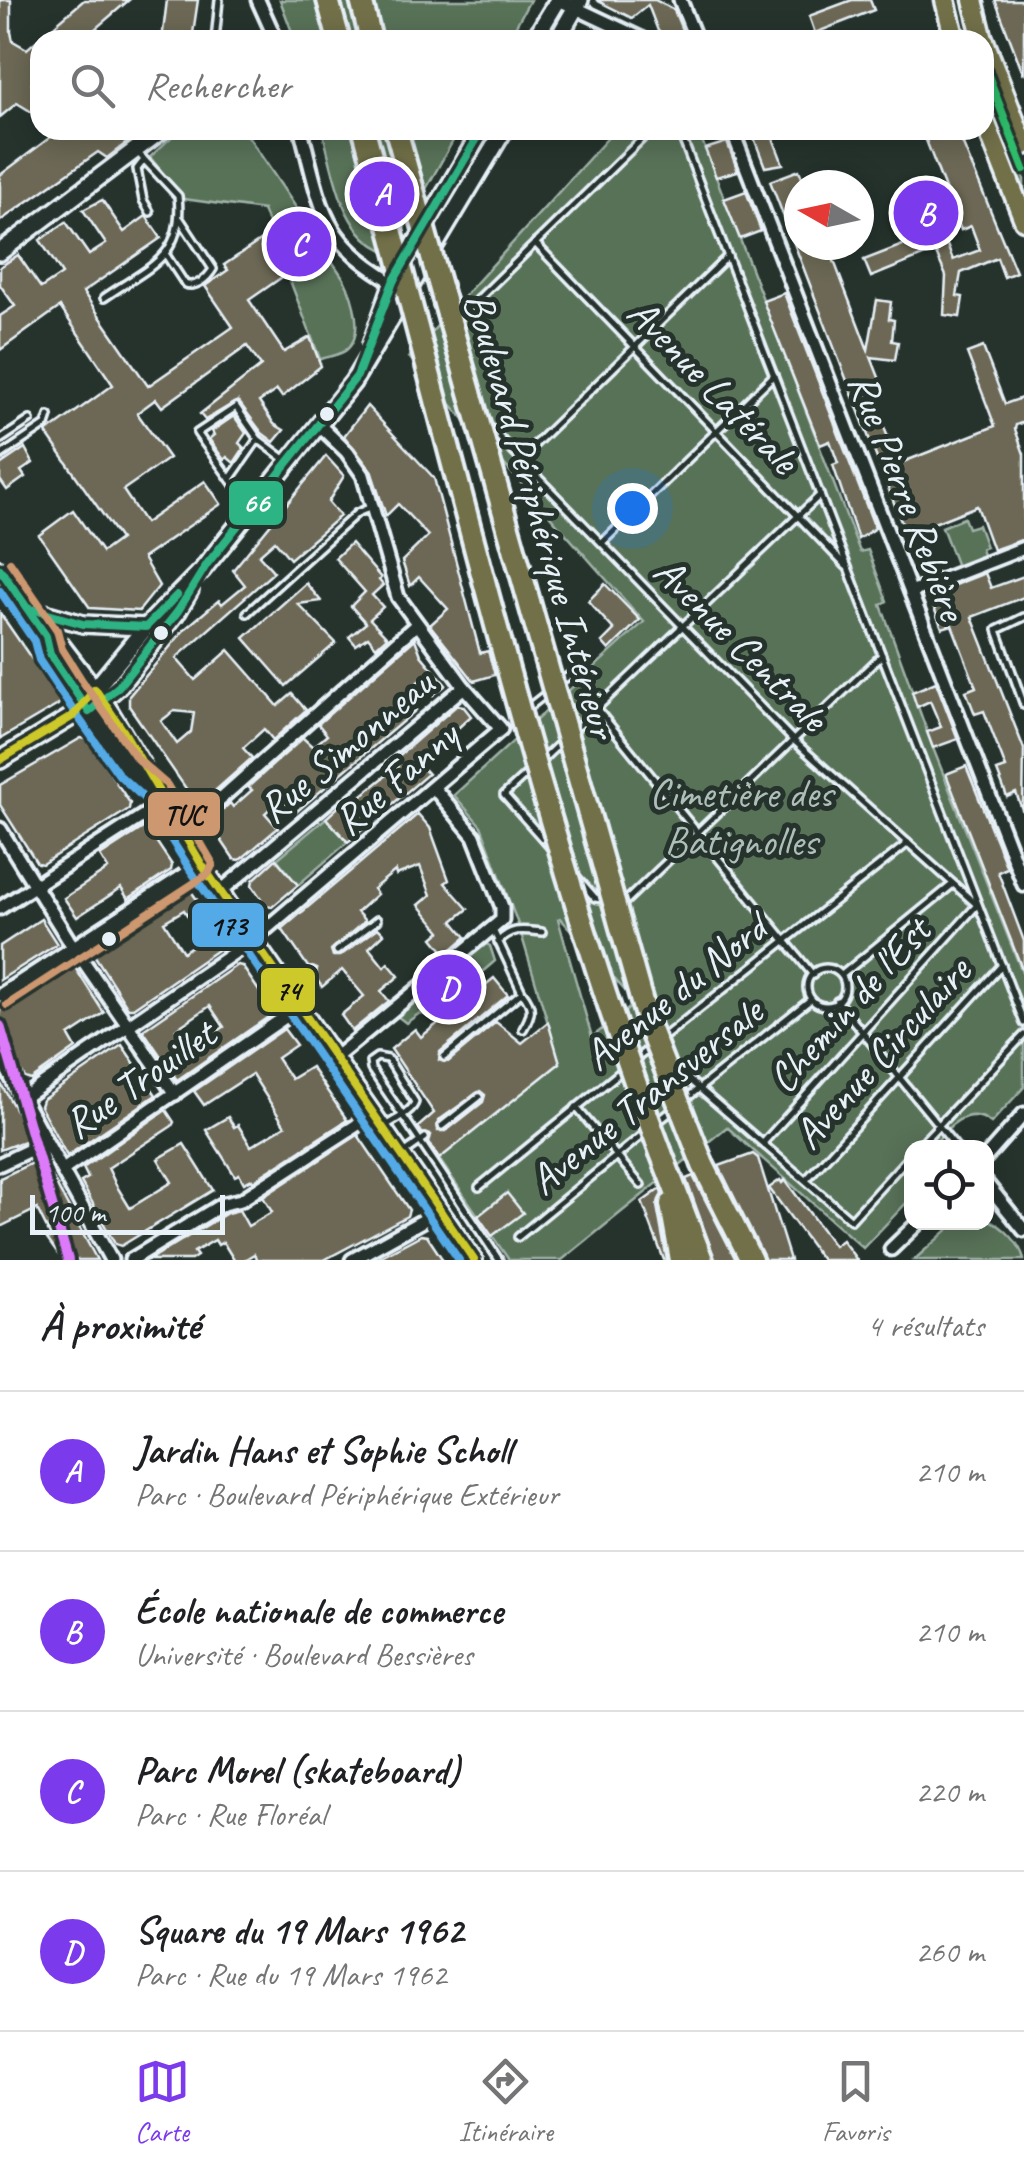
<!DOCTYPE html>
<html lang="fr">
<head>
<meta charset="utf-8">
<style>
  :root { --surface:#fff; --page:#f2f2f2; --text:#202124; --muted:#757577; --line:#e0e0e0; --accent:#7c3aed }
  body { margin:0; font-family:Caveat,sans-serif; background:var(--page); color:var(--text) }
  .controls { position:absolute; right:30px; bottom:30px; display:grid; overflow:hidden; border-radius:20px; box-shadow:0 5px 25px #0003 }
  .controls button { width:90px; height:90px; display:grid; place-items:center; padding:0; border:0; border-bottom:2px solid var(--line); background:var(--surface); color:var(--text); font:50px sans-serif }
  .compass { position:absolute; left:784px; top:170px; width:90px; height:90px; border-radius:50%; background:var(--surface); box-shadow:0 5px 25px #0003; rotate:279deg }
  .scale { position:absolute; left:30px; bottom:25px; width:195px; box-sizing:border-box; padding-left:10px; border:5px solid #e8f1f8; border-top:0; font-size:28px; line-height:35px; white-space:nowrap; color:#e8f1f8; -webkit-text-stroke:8px #26332d; paint-order:stroke }
  .you { position:absolute; left:632px; top:508px; width:35px; height:35px; margin:-25px; border:8px solid #fff; border-radius:50%; background:#1a73e8; box-shadow:0 0 0 15px #1a73e833 }
  .badge { display:grid; place-items:center; width:65px; height:65px; border-radius:50%; background:var(--accent); color:#fff; font-size:32px; font-weight:700 }
  .pin { position:absolute; translate:-50% -50%; border:5px solid #fff; box-shadow:0 2px 10px #0006 }
  .list { margin:0; padding:0; list-style:none }
  h2 { display:flex; justify-content:space-between; align-items:center; height:130px; margin:0; padding:0 40px; font-size:42px }
  h2 small { font-size:32px; font-weight:400; color:var(--muted) }
  .list li { display:grid; grid-template-columns:65px 1fr auto; gap:30px; align-items:center; box-sizing:border-box; height:160px; padding:0 40px; border-top:2px solid var(--line) }
  .list b { display:block; font-size:38px; white-space:nowrap }
  .list p { margin:0; font-size:32px; white-space:nowrap; color:var(--muted) }
  .list em { font-size:32px; font-style:normal; color:var(--muted) }
  .icon { flex:none; width:55px; height:55px; fill:none; stroke:currentColor; stroke-width:2; stroke-linecap:round; stroke-linejoin:round }
  .map { position:relative; flex:none; width:1024px; height:1260px; overflow:hidden }
  .search { position:absolute; background:var(--surface); box-shadow:0 5px 25px #0003; left:30px; right:30px; top:30px; height:110px; display:flex; align-items:center; gap:25px; box-sizing:border-box; padding:0 35px; border-radius:30px; color:var(--muted); font-size:38px }
  .sheet { height:770px; background:var(--surface) }
  nav { display:flex; justify-content:space-around; align-items:center; box-sizing:border-box; height:140px; border-top:2px solid var(--line); background:var(--surface); font-size:28px; color:var(--muted) }
  nav a { display:grid; justify-items:center; gap:5px }
  nav .on { color:var(--accent) }
  .map>svg:first-child { display:block }
  .green { fill:#587258; stroke:#a0b2a8; stroke-width:2.5; fill-rule:evenodd }
  .building { fill:#6c6754; stroke:#e8f1f8; stroke-width:2.5; fill-rule:evenodd }
  .lines { fill:none; stroke-linecap:round; stroke-linejoin:round }
  .lane-casing { stroke:#e8f1f8; stroke-width:12 }
  .street-casing { stroke:#e8f1f8; stroke-width:19 }
  .secondary-casing { stroke:#e8f1f8; stroke-width:22 }
  .primary-casing { stroke:#e8f1f8; stroke-width:25 }
  .highway-casing { stroke:#e8f1f8; stroke-width:28 }
  .lane { stroke:#26332d; stroke-width:5 }
  .street { stroke:#26332d; stroke-width:11 }
  .secondary { stroke:#26332d; stroke-width:15 }
  .primary { stroke:#71704a; stroke-width:18 }
  .highway { stroke:#71704a; stroke-width:20 }
  .highway-bridge-casing { stroke:#e8f1f8; stroke-width:28; stroke-linecap:butt }
  .highway-bridge { stroke:#71704a; stroke-width:20 }
  .bus-1-casing { stroke:#26332d; stroke-width:15 }
  .bus-2-casing { stroke:#26332d; stroke-width:15 }
  .bus-3-casing { stroke:#26332d; stroke-width:15 }
  .bus-4-casing { stroke:#26332d; stroke-width:15 }
  .bus-1 { stroke:#2db484; stroke-width:8 }
  .bus-2 { stroke:#53aae6; stroke-width:8 }
  .bus-3 { stroke:#cec92a; stroke-width:8 }
  .bus-4 { stroke:#cd976f; stroke-width:8 }
  .tram-1-casing { stroke:#26332d; stroke-width:15 }
  .tram-1 { stroke:#2dbb6a; stroke-width:8 }
  .metro-1-casing { stroke:#26332d; stroke-width:18 }
  .metro-1 { stroke:#dc7af9; stroke-width:10 }
  .bus-dot { fill:#e8f1f8; stroke:#26332d; stroke-width:4 }
  .labels { text-anchor:middle; stroke-width:10; stroke-linejoin:round; paint-order:stroke }
  .street-label { font-size:42px; fill:#e8f1f8; stroke:#26332d }
  .park-label { font-size:42px; fill:#aebeb8; stroke:#26332d }
  .line-badge { stroke:#26332d; stroke-width:4 }
  .badge-label { font-size:28px; text-anchor:middle; font-weight:bold; fill:#fff }
  .pale-badge-label { font-size:28px; text-anchor:middle; font-weight:bold; fill:#111 }
</style>
</head>
<body>
<div class="map">
<svg width="1024" height="1260" viewBox="0 0 1024 1260">
  <rect width="100%" height="100%" fill="#26332d"/>
  <filter id="ink" filterUnits="userSpaceOnUse"><feTurbulence type="fractalNoise" baseFrequency=".01" numOctaves="2"/><feDisplacementMap in="SourceGraphic" scale="20" xChannelSelector="R" yChannelSelector="G"/><feConvolveMatrix kernelMatrix="1 2 1 2 8 2 1 2 1" color-interpolation-filters="sRGB"/></filter>
  <g filter="url(#ink)">
    <g class="green">
      <polygon points="280,0 530,0 508,40 295,40"/>
      <polygon points="984,53 1024,158 1024,204 984,99"/>
      <path d="M179,130h65l100,149c9,18 22,57 1,72 -6,4 -17,6 -25,8l-57,-149 -79,-11 -34,-42z"/>
      <path d="M322,130h137l-65,116 -8,5c-46,-17 -52,-80 -64,-121z"/>
      <path d="M615,130h83l162,422 8,-2 19,51 -6,4 52,143 91,229v110l-33,36c-23,-19 -45,4 -58,24l-21,1 -1,50 -48,50 -136,-121 -165,133h-53l-70,-101 121,-96 -41,-136 -38,-101 -27,-31 190,-173 -235,-265zM560,918l76,85 -44,34 -34,-118z"/>
      <polygon points="964,518 968,528 978,525 986,547 981,549 984,558 958,569 942,527"/>
      <polygon points="326,818 348,842 298,885 277,859"/>
      <polygon points="486,944 490,946 495,961 430,1017 420,1013 406,1023 397,1016"/>
      <path d="M987,1219c16,7 34,24 37,41h-110l41,-37 31,-1z"/>
    </g>
    <g class="building">
      <polygon points="0,0 11,0 11,32 13,41 27,49 84,0 129,0 95,29 114,40 40,40 40,76 32,83 40,87 40,117 17,103 0,117"/>
      <polygon points="167,0 198,0 192,40 162,40"/>
      <polygon points="596,0 655,0 674,10 686,40 674,40 658,31 648,5 632,18"/>
      <polygon points="852,0 870,0 874,10 815,33 809,16"/>
      <polygon points="995,0 1024,0 1024,73 1023,73"/>
      <polygon points="60,130 129,130 122,137 129,141 107,158 98,152 0,221 0,175"/>
      <polygon points="751,130 770,130 783,164 765,167"/>
      <polygon points="922,130 957,130 1016,272 1004,277 997,258 961,273 957,296 963,297 960,317 944,315 946,276 935,251 871,277 864,260 941,230 953,260 980,250 971,226 961,230"/>
      <polygon points="727,142 738,171 716,177 705,149"/>
      <polygon points="799,170 805,185 799,185 799,245 828,245 868,350 877,300 891,302 889,319 894,320 892,341 898,342 895,360 871,357 882,385 870,390 898,464 995,426 967,353 983,347 1005,404 1024,397 1024,422 1016,425 1015,429 1024,454 1024,539 993,550 977,506 906,534 770,181"/>
      <polygon points="746,191 761,231 740,239 724,199"/>
      <polygon points="102,200 124,232 146,216 161,238 83,292 148,386 233,327 205,286 228,270 224,265 270,234 285,275 249,300 284,352 310,337 321,366 282,397 277,390 259,402 274,424 284,430 274,442 262,433 238,401 205,420 200,414 261,366 247,346 162,407 156,399 137,413 169,458 123,490 145,523 205,481 221,504 143,558 159,586 139,611 90,608 39,535 73,510 102,552 120,539 46,433 113,385 60,307 0,350 0,316 15,306 0,285 0,267 18,255 41,288 62,274 40,240 66,222 89,255 106,244 83,210"/>
      <polygon points="784,293 875,528 858,539 833,465 838,463 830,441 820,445 763,301"/>
      <polygon points="367,406 434,478 480,653 488,651 495,675 474,681 430,625 448,609 419,577 410,586 402,561 428,536 398,504 386,516 371,470 344,436"/>
      <polygon points="234,416 246,433 239,443 244,448 234,463 227,457 224,460 209,439 214,435 212,431"/>
      <polygon points="25,448 33,463 21,471 25,477 7,490 0,480 0,465"/>
      <path d="M326,456l18,20 -16,26 12,14 -50,43 -15,-18 -16,14 15,17 -98,86 19,22 34,-30 49,56 14,-12 14,16 -33,30 -9,-11 -21,19 9,10 -54,48 -69,-100v-10l56,-67 34,-29 3,4 23,-19 -12,-15zM174,711l20,2 -3,19 -14,12 -16,-23z"/>
      <polygon points="351,543 381,578 379,580 383,585 372,595 383,607 370,619 387,637 376,647 368,637 356,645 349,637 366,623 351,606 365,592 335,558"/>
      <polygon points="985,573 991,588 1024,576 1024,597 972,617 1024,749 1023,812 1016,793 1007,797 997,771 1006,768 984,711 975,714 966,691 976,687 952,625 942,628 934,608 944,605 939,591"/>
      <polygon points="306,583 321,601 298,604 336,643 286,686 244,638"/>
      <polygon points="605,584 640,620 609,650 602,642 614,630 588,601"/>
      <polygon points="0,613 60,700 58,705 0,739"/>
      <polygon points="415,639 421,655 446,685 433,695 420,680 403,695 416,710 295,813 282,798 265,813 278,828 240,860 234,859 209,822 230,803 233,807 252,790 248,787 303,738 313,747 327,735 318,724"/>
      <polygon points="936,682 958,739 933,748 927,732 941,727 930,701 917,707 912,692"/>
      <polygon points="457,705 463,706 471,716 419,764 428,774 348,842 326,818 347,799 351,804 398,766 395,759"/>
      <polygon points="81,738 91,740 103,758 101,760 130,803 129,809 42,864 37,863 0,805 0,785"/>
      <polygon points="966,766 1007,868 998,872 1024,941 1024,974 946,774"/>
      <polygon points="418,814 430,828 449,880 445,883 468,909 453,921 466,937 446,954 433,938 441,931 419,905 431,895 420,866 396,875 395,871 373,889 377,894 357,912 365,921 331,950 333,956 340,956 378,928 384,934 369,948 384,967 388,963 399,976 381,991 389,1001 352,1031 341,1015 364,996 342,970 322,987 315,977 317,969 308,967 282,929"/>
      <polygon points="143,828 148,829 172,865 171,870 128,899 121,888 77,917 64,898 108,869 100,856"/>
      <polygon points="276,859 298,885 272,907 266,906 252,885 253,880"/>
      <path d="M185,890l6,1 9,13 24,36 -1,6 -90,62h-5l-35,-55 2,-6zM184,910l18,29 -19,13 -19,-30z"/>
      <polygon points="41,919 57,944 0,980 0,946"/>
      <polygon points="68,965 74,966 104,1013 69,1036 76,1048 31,1080 25,1078 0,1032 0,1008"/>
      <path d="M237,965l5,1 32,47 -97,67 -34,-50zM210,1006l14,21 -34,23 -14,-21z"/>
      <path d="M494,978l14,17 -68,57 -1,8 9,2 48,-40 26,21 26,-21 12,41 -121,96 -10,-16 2,-8 -9,-2 -4,-6 16,-14 -43,-64 24,-20 6,8zM480,1091l5,4 -2,7 -37,29h-8v-10z"/>
      <polygon points="284,1029 296,1045 277,1058 291,1079 311,1067 347,1120 253,1181 252,1179 244,1183 239,1174 235,1176 206,1130 228,1117 234,1127 238,1125 251,1146 285,1126 252,1074 204,1105 194,1091"/>
      <polygon points="122,1045 156,1095 67,1156 40,1106 42,1100"/>
      <polygon points="0,1082 29,1134 27,1140 0,1150"/>
      <polygon points="166,1110 174,1122 172,1126 108,1168 116,1185 130,1208 172,1182 158,1159 184,1144 213,1190 121,1246 115,1244 81,1182 88,1178 83,1168"/>
      <polygon points="358,1135 409,1210 407,1216 324,1260 257,1260 254,1254 244,1260 234,1260 223,1242 218,1245 215,1240 194,1252 197,1256 191,1260 149,1260 227,1213 239,1210 248,1226 272,1212 263,1197"/>
      <polygon points="753,1154 758,1158 790,1260 765,1260 719,1166"/>
      <polygon points="38,1160 44,1162 97,1260 62,1260 47,1239 51,1237 37,1209 0,1227 0,1178"/>
      <polygon points="693,1176 736,1260 715,1260 686,1179"/>
      <polygon points="780,1180 782,1183 785,1180 834,1246 842,1240 857,1260 822,1260 769,1188"/>
      <polygon points="660,1189 662,1194 657,1206 667,1260 664,1260 642,1202"/>
      <polygon points="507,1193 523,1213 492,1236 478,1216"/>
      <polygon points="421,1235 427,1236 443,1260 374,1260"/>
    </g>
    <g class="lines">
      <g class="lane-casing">
        <g id="lane">
          <polyline points="215,40 219,0"/>
          <polyline points="679,130 1024,1023"/>
          <polyline points="144,160 137,169 143,200 150,212"/>
          <polyline points="535,243 846,566"/>
          <path d="M166,255l19,29c11,4 22,-5 28,-15l-33,-50"/>
          <path d="M104,298c44,-31 81,-40 74,-102l-40,-43"/>
          <polyline points="467,310 651,130"/>
          <polyline points="489,427 792,739 977,905"/>
          <polyline points="0,440 30,420"/>
          <polyline points="0,456 46,425 49,416"/>
          <polyline points="520,459 728,256"/>
          <polyline points="230,479 197,433 236,407 258,439 286,460"/>
          <polyline points="249,506 230,479 258,439"/>
          <polyline points="602,543 774,375"/>
          <polyline points="247,613 357,513 369,508"/>
          <polyline points="1024,617 997,630 1024,705"/>
          <polyline points="559,683 581,666"/>
          <polyline points="597,709 813,975"/>
          <polyline points="524,711 547,693"/>
          <polyline points="573,731 820,495"/>
          <polyline points="540,762 561,742"/>
          <polyline points="532,769 504,795 551,848"/>
          <polyline points="575,875 595,898 609,900"/>
          <polyline points="619,902 624,903 882,655"/>
          <path d="M498,942c13,-15 25,-12 44,-10"/>
          <polyline points="337,951 377,920"/>
          <circle cx="826" cy="987" r="19"/>
          <polyline points="843,974 953,884"/>
          <polyline points="291,990 312,972"/>
          <path d="M522,992c12,15 10,22 1,37"/>
          <polyline points="837,1001 957,1148"/>
          <polyline points="660,1040 908,843"/>
          <polyline points="444,1057 522,992 494,932"/>
          <polyline points="632,1062 651,1047"/>
          <polyline points="672,1065 851,1220 912,1153"/>
          <polyline points="682,1102 810,1000"/>
          <polyline points="576,1107 641,1185"/>
          <polyline points="655,1124 674,1109"/>
          <path d="M387,1125c9,-6 25,-13 28,-23l-27,-43 -11,-2 -7,5 1,7c43,63 86,127 128,191"/>
          <polyline points="442,1126 479,1097"/>
          <polyline points="763,1143 977,905"/>
          <polyline points="917,1148 1024,1035"/>
          <polyline points="404,1153 425,1138"/>
          <polyline points="806,1180 1002,965"/>
          <polyline points="479,1187 624,1069"/>
          <polyline points="518,1237 647,1131"/>
        </g>
      </g>
      <g class="street-casing">
        <g id="street">
          <polyline points="258,0 276,40"/>
          <polyline points="559,0 644,40"/>
          <polyline points="680,0 696,40"/>
          <path d="M301,130c21,79 20,111 96,154"/>
          <polyline points="732,130 1024,885"/>
          <polyline points="911,592 1024,548"/>
          <polyline points="0,829 68,939 175,1094"/>
          <polyline points="182,833 417,624"/>
          <polyline points="221,891 464,687"/>
          <polyline points="0,908 163,803"/>
          <polyline points="0,995 201,864"/>
          <polyline points="0,1057 111,1260"/>
          <polyline points="336,1057 502,920 502,907 474,836 434,788"/>
          <polyline points="23,1098 254,939 501,729 464,687 398,597 363,475 347,452 319,425"/>
          <polyline points="986,1157 1024,1114"/>
          <polyline points="0,1164 44,1143"/>
          <polyline points="63,1170 301,1006"/>
          <polyline points="986,1183 1024,1230"/>
          <polyline points="891,1249 919,1222"/>
          <polyline points="131,1260 223,1204 241,1200 374,1114"/>
          <polyline points="352,1260 440,1211"/>
        </g>
      </g>
      <g class="secondary-casing">
        <g id="secondary">
          <polyline points="273,40 275,38"/>
          <polyline points="534,40 558,0"/>
          <polyline points="557,40 580,0"/>
          <polyline points="0,252 162,130"/>
          <polyline points="371,345 393,282 482,130"/>
          <polyline points="0,569 46,636 50,654 71,686 128,767 149,786"/>
          <polyline points="27,608 83,624 146,627"/>
          <polyline points="46,636 61,645 103,700 201,864 474,1260"/>
          <polyline points="73,716 146,627 202,570 353,382 504,130"/>
          <polyline points="0,760 73,716 89,712 119,686 178,611 190,590"/>
        </g>
      </g>
      <g class="primary-casing">
        <g id="primary">
          <polyline points="945,0 955,40"/>
          <polyline points="973,0 983,40"/>
          <polyline points="984,41 1024,145"/>
          <polyline points="984,119 1024,220"/>
        </g>
      </g>
      <g class="highway-casing">
        <g id="highway">
          <polyline points="328,0 339,40"/>
          <polyline points="361,0 371,40"/>
          <polyline points="661,1153 702,1260"/>
          <polyline points="703,1165 751,1260"/>
          <polyline points="671,1204 681,1260"/>
        </g>
      </g>
      <use href="#lane" class="lane"/>
      <use href="#street" class="street"/>
      <use href="#secondary" class="secondary"/>
      <use href="#primary" class="primary"/>
      <use href="#highway" class="highway"/>
      <g class="highway-bridge-casing">
        <g id="highway-bridge">
          <path d="M364,130c94,341 173,692 297,1023"/>
          <polyline points="396,130 649,1027 703,1165"/>
        </g>
      </g>
      <use href="#highway-bridge" class="highway-bridge"/>
      <g class="bus-1-casing">
        <g id="bus-1">
          <polyline points="0,569 46,636 50,654 89,712 119,686 178,611 207,564 357,376 393,282 482,130"/>
          <polyline points="18,595 27,608 83,624 146,627 177,595"/>
        </g>
      </g>
      <g class="bus-2-casing">
        <polyline id="bus-2" points="0,591 34,641 39,660 61,693 119,775 147,801 191,871 459,1260"/>
      </g>
      <g class="bus-3-casing">
        <polyline id="bus-3" points="0,760 73,716 95,689 124,732 202,865 474,1260"/>
      </g>
      <g class="bus-4-casing">
        <polyline id="bus-4" points="7,1005 208,874 213,864 167,785 137,759 81,679 62,649 57,630 10,562"/>
      </g>
      <use href="#bus-1" class="bus-1"/>
      <use href="#bus-2" class="bus-2"/>
      <use href="#bus-3" class="bus-3"/>
      <use href="#bus-4" class="bus-4"/>
      <g class="tram-1-casing">
        <polyline id="tram-1" points="984,65 1024,169"/>
      </g>
      <use href="#tram-1" class="tram-1"/>
      <g class="metro-1-casing">
        <polyline id="metro-1" points="0,1026 68,1260"/>
      </g>
      <use href="#metro-1" class="metro-1"/>
    </g>
  </g>
  <g class="bus-dot">
    <circle cx="327" cy="414" r="9"/>
    <circle cx="161" cy="633" r="9"/>
    <circle cx="109" cy="939" r="9"/>
  </g>
  <g class="labels">
    <g class="street-label">
      <text transform="translate(714 385) rotate(46)" y="15">Avenue Latérale</text>
      <text transform="translate(909 496) rotate(69)" y="15">Rue Pierre Rebière</text>
      <text transform="translate(542 515) rotate(74)" y="15">Boulevard Périphérique Intérieur</text>
      <text transform="translate(742 643) rotate(45)" y="15">Avenue Centrale</text>
      <text transform="translate(345 745) rotate(-40)" y="15">Rue Simonneau</text>
      <text transform="translate(395 777) rotate(-41)" y="15">Rue Fanny</text>
      <text transform="translate(674 991) rotate(-39)" y="15">Avenue du Nord</text>
      <text transform="translate(848 1004) rotate(-48)" y="15">Chemin de l'Est</text>
      <text transform="translate(881 1052) rotate(-48)" y="15">Avenue Circulaire</text>
      <text transform="translate(139 1078) rotate(-35)" y="15">Rue Trouillet</text>
      <text transform="translate(645 1095) rotate(-39)" y="15">Avenue Transversale</text>
    </g>
    <g class="park-label">
      <text x="741" y="807">Cimetière des<tspan x="741" dy="48">Batignolles</tspan></text>
    </g>
  </g>
  <g class="line-badge">
    <rect x="227" y="479" width="58" height="48" rx="10" fill="#2db484"/>
    <rect x="146" y="790" width="76" height="48" rx="10" fill="#cd976f"/>
    <rect x="190" y="901" width="76" height="48" rx="10" fill="#53aae6"/>
    <rect x="259" y="966" width="58" height="48" rx="10" fill="#cec92a"/>
  </g>
  <g class="badge-label">
    <text x="256" y="512">66</text>
  </g>
  <g class="pale-badge-label">
    <text x="184" y="824">TUC</text>
    <text x="228" y="935">173</text>
    <text x="288" y="1000">74</text>
  </g>
</svg>
<div class="controls">
<button><svg class="icon" aria-label="locate" viewBox="0 0 24 24"><circle cx="12" cy="12" r="6"/><path d="M12 2v4M12 18v4M2 12h4M18 12h4"/></svg></button>
</div>
<svg class="compass" viewBox="-18 -18 36 36"><path d="M0-13l5 13h-10z" fill="#e53935"/><path d="M0 13l5-13h-10z" fill="#757577"/></svg>
<div class="scale">100 m</div>
<div class="you"></div>
<div class="pin badge" style="left:382px;top:194px">A</div>
<div class="pin badge" style="left:926px;top:213px">B</div>
<div class="pin badge" style="left:299px;top:244px">C</div>
<div class="pin badge" style="left:449px;top:987px">D</div>
<div class="search"><svg class="icon" aria-label="search" viewBox="0 0 24 24"><circle cx="10" cy="10" r="6"/><path d="M15 15l6 6"/></svg>Rechercher</div>
</div>
<section class="sheet">
<h2>À proximité<small>4 résultats</small></h2>
<ul class="list">
<li><span class="badge">A</span><div><b>Jardin Hans et Sophie Scholl</b><p>Parc · Boulevard Périphérique Extérieur</p></div><em>210 m</em></li>
<li><span class="badge">B</span><div><b>École nationale de commerce</b><p>Université · Boulevard Bessières</p></div><em>210 m</em></li>
<li><span class="badge">C</span><div><b>Parc Morel (skateboard)</b><p>Parc · Rue Floréal</p></div><em>220 m</em></li>
<li><span class="badge">D</span><div><b>Square du 19 Mars 1962</b><p>Parc · Rue du 19 Mars 1962</p></div><em>260 m</em></li>
</ul>
</section>
<nav>
<a class="on"><svg class="icon" aria-label="map" viewBox="0 0 24 24"><path d="M3 6l6-2 6 2 6-2v14l-6 2-6-2-6 2zM9 4v14M15 6v14"/></svg>Carte</a>
<a><svg class="icon" aria-label="directions" viewBox="0 0 24 24"><path d="M12 3l9 9-9 9-9-9zM9 14v-3h6M13 9l2 2-2 2"/></svg>Itinéraire</a>
<a><svg class="icon" aria-label="saved" viewBox="0 0 24 24"><path d="M7 4h10v16l-5-4-5 4z"/></svg>Favoris</a>
</nav>
</body>
</html>
